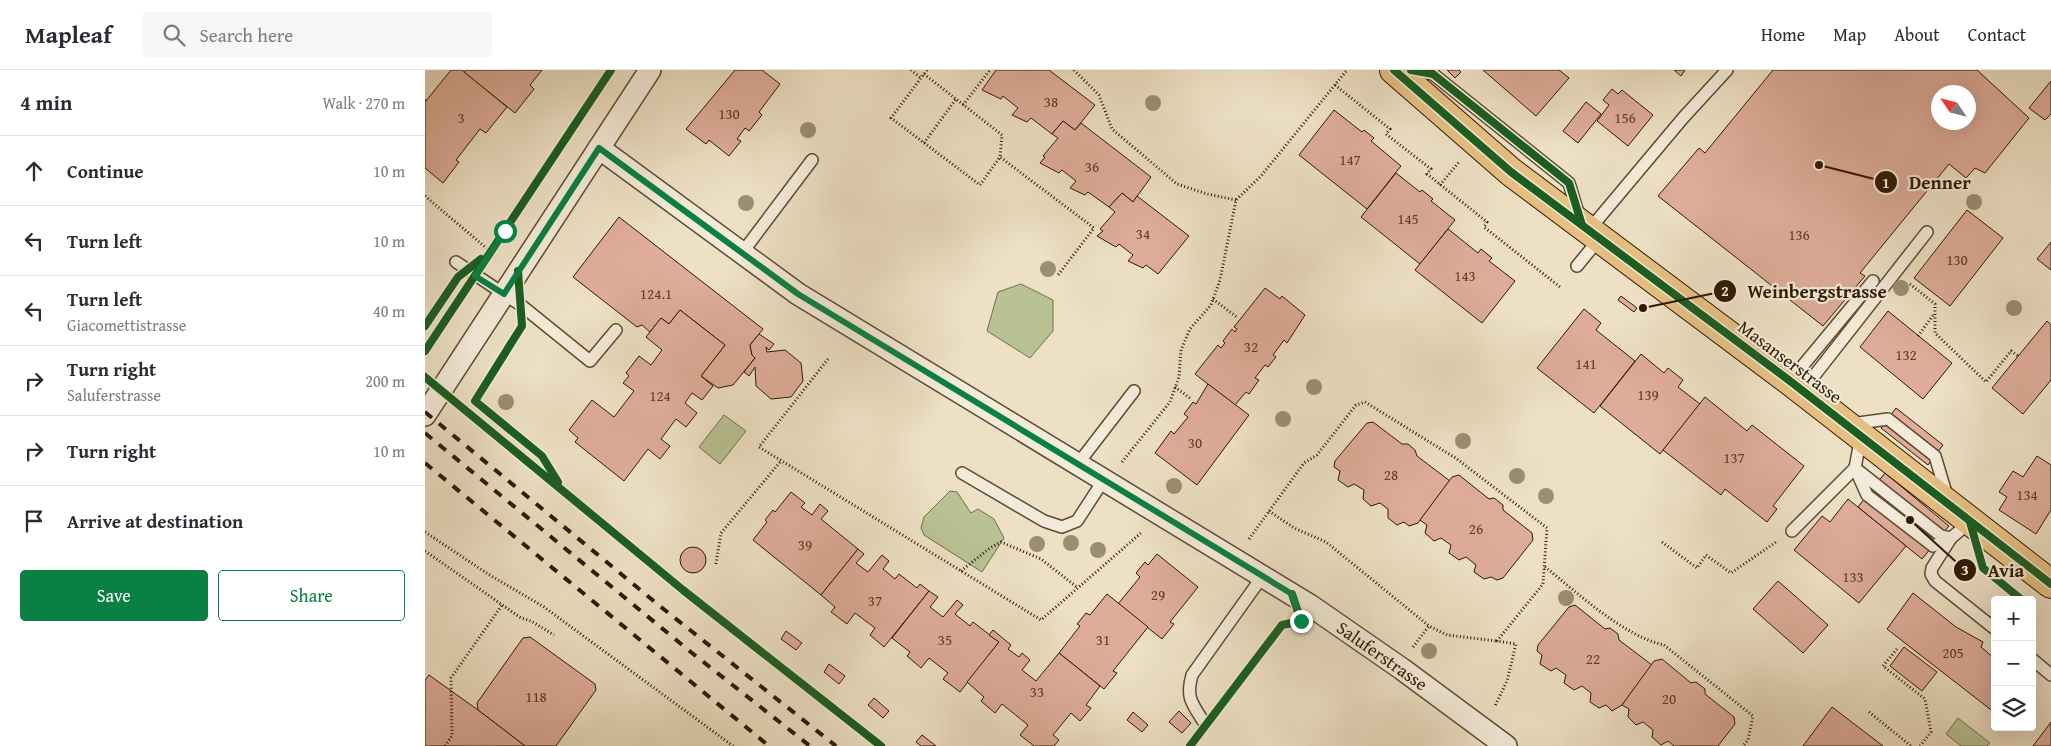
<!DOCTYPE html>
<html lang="en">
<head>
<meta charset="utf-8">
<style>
  :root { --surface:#fff; --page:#f7f7f7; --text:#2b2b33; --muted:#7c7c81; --line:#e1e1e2; --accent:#0b8043 }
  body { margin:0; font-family:"Gentium Book Plus",serif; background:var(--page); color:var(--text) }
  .controls { position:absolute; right:15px; bottom:15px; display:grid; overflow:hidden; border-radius:5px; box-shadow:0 5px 20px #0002 }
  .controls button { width:45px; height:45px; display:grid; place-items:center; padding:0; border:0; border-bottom:1px solid var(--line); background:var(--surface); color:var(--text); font:25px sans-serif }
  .compass { position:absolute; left:1506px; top:15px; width:45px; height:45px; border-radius:50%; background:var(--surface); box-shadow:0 5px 20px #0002; rotate:305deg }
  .stop { position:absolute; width:15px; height:15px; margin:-11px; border:4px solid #0b8043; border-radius:50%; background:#fff }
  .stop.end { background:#0b8043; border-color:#fff; box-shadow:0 1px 5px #0008 }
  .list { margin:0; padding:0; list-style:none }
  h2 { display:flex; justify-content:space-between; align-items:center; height:65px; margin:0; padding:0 20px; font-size:21px }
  h2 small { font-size:16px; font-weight:400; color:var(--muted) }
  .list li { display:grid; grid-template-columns:32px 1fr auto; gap:15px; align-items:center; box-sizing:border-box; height:70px; padding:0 20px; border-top:1px solid var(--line) }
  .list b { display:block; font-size:19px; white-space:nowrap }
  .list p { margin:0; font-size:16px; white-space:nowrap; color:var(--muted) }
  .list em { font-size:16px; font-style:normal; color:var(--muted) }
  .actions { display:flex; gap:10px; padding:15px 20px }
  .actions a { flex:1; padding:11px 0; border:1px solid var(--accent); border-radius:5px; text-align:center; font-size:18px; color:var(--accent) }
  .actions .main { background:var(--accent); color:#fff }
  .icon { flex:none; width:28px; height:28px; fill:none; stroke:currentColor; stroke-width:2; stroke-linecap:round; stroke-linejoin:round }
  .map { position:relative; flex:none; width:1626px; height:676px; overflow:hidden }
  header { display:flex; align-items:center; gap:30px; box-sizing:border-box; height:70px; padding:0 25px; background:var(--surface); border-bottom:1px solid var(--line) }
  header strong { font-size:24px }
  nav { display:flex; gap:28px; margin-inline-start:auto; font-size:18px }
  .search { width:350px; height:45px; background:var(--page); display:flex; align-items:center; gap:12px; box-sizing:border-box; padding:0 18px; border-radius:5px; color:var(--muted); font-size:19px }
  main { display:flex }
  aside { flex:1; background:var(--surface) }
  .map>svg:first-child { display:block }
  .green { fill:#b9c294; stroke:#746d4a }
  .building { fill:#deac99; stroke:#2f1801; fill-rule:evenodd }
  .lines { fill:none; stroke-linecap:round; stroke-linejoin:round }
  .lane-casing { stroke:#5e4a32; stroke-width:14 }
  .street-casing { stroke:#5e4a32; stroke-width:24 }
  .primary-casing { stroke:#2f1801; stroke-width:30 }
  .path { stroke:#2f1801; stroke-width:3; stroke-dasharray:1 2.5; stroke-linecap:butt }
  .lane { stroke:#f3ebd9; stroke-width:11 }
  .street { stroke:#f3ebd9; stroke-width:21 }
  .primary { stroke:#e6c082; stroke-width:28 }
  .rail { stroke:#2f1801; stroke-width:4; stroke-dasharray:9 9; stroke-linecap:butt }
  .cycleway-casing { stroke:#f3ebd9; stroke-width:11 }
  .cycleway { stroke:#1b5e20; stroke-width:8 }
  .tree { fill:#9b8e71 }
  .route { stroke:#0b8043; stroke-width:6 }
  .labels { text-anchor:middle; stroke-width:4.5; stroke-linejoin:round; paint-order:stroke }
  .number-label { font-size:15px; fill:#5b3d27 }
  .street-label { font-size:18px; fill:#2f1801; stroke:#f3ebd9 }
  .leader { fill:none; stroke:#2f1801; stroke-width:2 }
  .callout-dot { fill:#2f1801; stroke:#f3ebd9; stroke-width:2 }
  .mark-label { font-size:15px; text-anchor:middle; font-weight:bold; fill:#fff }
  .callout-label { font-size:19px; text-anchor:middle; font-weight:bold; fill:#2f1801; stroke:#f3ebd9; stroke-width:4.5; stroke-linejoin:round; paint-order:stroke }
</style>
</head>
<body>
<header>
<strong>Mapleaf</strong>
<div class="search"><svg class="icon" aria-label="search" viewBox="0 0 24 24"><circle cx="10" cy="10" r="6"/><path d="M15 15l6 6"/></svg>Search here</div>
<nav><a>Home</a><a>Map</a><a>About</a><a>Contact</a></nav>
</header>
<main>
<aside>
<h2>4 min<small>Walk · 270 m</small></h2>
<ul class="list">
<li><svg class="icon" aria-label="ahead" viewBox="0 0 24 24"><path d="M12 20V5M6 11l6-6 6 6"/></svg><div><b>Continue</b></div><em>10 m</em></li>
<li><svg class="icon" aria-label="left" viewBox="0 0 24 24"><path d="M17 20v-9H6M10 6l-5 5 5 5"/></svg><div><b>Turn left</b></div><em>10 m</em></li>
<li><svg class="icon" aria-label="left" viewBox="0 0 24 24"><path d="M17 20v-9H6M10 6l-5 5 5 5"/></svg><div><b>Turn left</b><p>Giacomettistrasse</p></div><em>40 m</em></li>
<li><svg class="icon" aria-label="right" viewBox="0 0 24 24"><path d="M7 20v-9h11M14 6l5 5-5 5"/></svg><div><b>Turn right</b><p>Saluferstrasse</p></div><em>200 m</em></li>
<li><svg class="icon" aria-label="right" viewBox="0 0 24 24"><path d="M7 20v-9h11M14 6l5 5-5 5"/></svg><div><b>Turn right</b></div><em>10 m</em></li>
<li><svg class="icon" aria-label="arrive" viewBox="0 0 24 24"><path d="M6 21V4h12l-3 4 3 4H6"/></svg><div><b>Arrive at destination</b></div></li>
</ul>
<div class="actions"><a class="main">Save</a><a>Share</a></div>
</aside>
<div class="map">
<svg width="1626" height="676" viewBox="0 0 1626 676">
  <rect width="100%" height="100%" fill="#ede0c4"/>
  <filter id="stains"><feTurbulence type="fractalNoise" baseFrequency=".004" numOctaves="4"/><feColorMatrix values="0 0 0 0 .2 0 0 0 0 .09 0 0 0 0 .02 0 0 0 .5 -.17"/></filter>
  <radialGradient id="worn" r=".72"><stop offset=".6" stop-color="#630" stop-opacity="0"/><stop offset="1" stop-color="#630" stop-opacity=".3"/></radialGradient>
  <g class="green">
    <polygon points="596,214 628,230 628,261 605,288 562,261 573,222"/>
    <polygon points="299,345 321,361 295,394 274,377"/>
    <polygon points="525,421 532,422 546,443 553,439 569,449 579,468 557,502 499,465 496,458 499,447"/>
    <polygon points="1533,648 1565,673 1562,676 1536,676 1521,664"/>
  </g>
  <g class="building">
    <polygon points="26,0 37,0 82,37 61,63 55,59 31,90 34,92 18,113 0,98 0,32"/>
    <polygon points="41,0 117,0 105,15 109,19 90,43 39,2"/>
    <polygon points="310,0 337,0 355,14 334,42 337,45 324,61 320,58 312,69 316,71 304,86 284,70 281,74 261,59"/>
    <polygon points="571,0 624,0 670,35 650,60 638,51 627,64 606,48 602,52 587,45 593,38 578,26 576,29 557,20"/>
    <polygon points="1022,0 1034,0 1036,2 1030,8"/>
    <polygon points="1058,0 1134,0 1144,8 1111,46"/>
    <polygon points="1249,0 1260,0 1256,6"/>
    <path d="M1348,0h204l52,48 -44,55 -10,-5 -9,10 -17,-14 -89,109 5,3 -42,50 -165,-130 41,-48 6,5zM1514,22h30v30h-30z"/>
    <polygon points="1626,11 1626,44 1620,50 1604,38"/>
    <polygon points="1187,19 1193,24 1197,20 1228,45 1203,76 1172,51 1184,35 1178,30"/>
    <polygon points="1161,32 1176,44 1153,73 1138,61"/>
    <polygon points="909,40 937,62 939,60 949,68 946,71 976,96 942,139 874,85"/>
    <polygon points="638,51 650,60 656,53 726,107 708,132 697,123 684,137 663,122 660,125 645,118 651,111 637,100 634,103 615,93 620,87 618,86 633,68 627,64"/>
    <polygon points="971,103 995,122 997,120 1008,129 1006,131 1030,150 995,194 936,147"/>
    <polygon points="697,123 708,132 712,126 764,166 733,204 721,195 718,198 703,191 708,185 694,174 691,177 672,166 678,161 675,159 690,142 684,137"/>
    <polygon points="1542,140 1578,168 1525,236 1489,208"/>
    <polygon points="194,147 338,259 325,275 327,285 330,288 308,315 293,318 276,306 300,275 255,240 244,254 236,248 225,262 217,255 212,257 148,207"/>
    <polygon points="1023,159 1053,183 1056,179 1067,188 1064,191 1090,211 1057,253 990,200"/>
    <polygon points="1626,172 1626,200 1612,189"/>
    <polygon points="840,218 855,229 857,226 880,245 862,273 859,270 848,285 851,287 843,297 840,295 830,308 834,310 824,324 821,322 810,335 770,304 793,275 796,278 800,273 798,271 807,259 810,262 812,259 809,257"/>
    <polygon points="1196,226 1212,238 1209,242 1193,230"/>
    <polygon points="1159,239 1176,253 1171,260 1210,291 1169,343 1112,298"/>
    <polygon points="255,240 300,275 276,306 288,316 277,330 267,323 260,333 272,343 261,357 251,349 236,369 245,376 235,389 223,379 199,411 150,372 153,368 144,360 167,330 189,347 209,321 198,313 204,306 201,303 214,286 226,295 237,280 221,267 236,248 244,254"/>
    <polygon points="1463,241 1527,293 1498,329 1435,277"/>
    <polygon points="1622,251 1626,255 1626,310 1598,344 1567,318"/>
    <polygon points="334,264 349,274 344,280 341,277 342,282 360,280 376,293 378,311 366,327 346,329 331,316 330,297 324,306 319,302 330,288 327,285 325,275"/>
    <polygon points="1216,284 1239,303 1243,298 1258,310 1253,317 1275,334 1235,384 1175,336"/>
    <polygon points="783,314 824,345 772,415 730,383 746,361 749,364 763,347 759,344 768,332 771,334"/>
    <polygon points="1280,327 1322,361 1327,355 1379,396 1348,436 1352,439 1342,452 1300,419 1296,425 1238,380"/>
    <polygon points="1471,338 1518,375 1503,395 1456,358"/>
    <polygon points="948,352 977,374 983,374 990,380 992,386 1025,411 993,453 984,456 979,452 972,455 963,448 963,439 955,433 946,436 938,429 939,420 929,414 923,417 913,410 915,401 909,397 910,391 942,353"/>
    <polygon points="1612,386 1626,395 1626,440 1611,464 1574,440 1582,427 1574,422 1588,401 1598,407"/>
    <polygon points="1460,403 1524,456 1497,489 1433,437"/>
    <polygon points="1034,405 1064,429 1069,428 1078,435 1078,440 1107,463 1108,470 1078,508 1072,510 1066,507 1059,509 1049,502 1051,495 1041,487 1034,490 1024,483 1026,475 1016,468 1009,471 1000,463 1002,455 995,450 1027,407"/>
    <polygon points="366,422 380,433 376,437 387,445 395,434 403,441 396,449 433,479 396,525 328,470 342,452 340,450 348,440 350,442"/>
    <polygon points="1423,429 1481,476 1434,533 1369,480 1397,446 1405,452"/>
    <circle cx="268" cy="490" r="13"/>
    <polygon points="433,479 439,484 431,493 443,502 457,485 464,491 458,499 470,509 474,504 492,518 495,514 504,521 459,577 445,565 450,558 430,543 422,554 406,542 410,537 396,525"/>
    <polygon points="732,484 773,517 745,552 749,554 737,569 693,534 715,507 711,503 720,492 723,495"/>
    <polygon points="1353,511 1403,555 1378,583 1328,539"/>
    <polygon points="504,521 513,527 505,537 518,547 532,530 538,535 530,544 545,556 548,552 574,572 535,622 518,609 523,603 504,588 496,598 482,586 485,582 467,568"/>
    <polygon points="1488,523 1531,557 1558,572 1556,577 1570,589 1570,643 1462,559"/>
    <polygon points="682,524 723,557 688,601 692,603 679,619 634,583 655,556 652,554 661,543 665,545"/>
    <polygon points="1150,535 1180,559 1185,558 1193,564 1194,570 1227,595 1197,635 1187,641 1181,635 1174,638 1165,632 1166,623 1157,616 1149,620 1139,613 1141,605 1131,598 1126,601 1115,594 1117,585 1112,581 1113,575 1144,537"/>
    <polygon points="568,560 586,575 583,579 594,587 597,583 605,590 597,600 611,611 634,583 675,616 661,635 666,638 655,651 646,643 628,665 634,670 629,676 609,676 595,665 603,655 577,634 570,643 556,631 559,627 542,612 574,572 564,565"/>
    <polygon points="361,561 377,573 371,580 356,569"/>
    <polygon points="105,567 170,614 171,620 131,676 100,676 53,640 52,633 98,568"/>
    <polygon points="1479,577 1512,602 1497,621 1465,596"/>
    <polygon points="1237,589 1266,613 1271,612 1280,619 1280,624 1309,647 1310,654 1293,676 1249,676 1243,671 1236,675 1227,667 1228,660 1218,652 1211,655 1203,647 1204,639 1197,635 1229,591"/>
    <polygon points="404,594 420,606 414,614 399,602"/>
    <polygon points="4,605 53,640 100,676 0,676 0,610"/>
    <polygon points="449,628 464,641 458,648 443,635"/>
    <polygon points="1407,637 1458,676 1378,676"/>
    <polygon points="754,641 766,653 757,663 744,652"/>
    <polygon points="708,642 723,655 717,662 702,650"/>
    <polygon points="1626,652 1626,676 1608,676"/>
    <polygon points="497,665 511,676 496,676 491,672"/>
  </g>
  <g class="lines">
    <g class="lane-casing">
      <g id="lane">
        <polyline points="986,0 1008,4 1144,113 1154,146"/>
        <polyline points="1164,160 1258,48 1302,0"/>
        <polyline points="317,183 387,90"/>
        <polyline points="31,192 97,236 165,291 191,260"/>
        <polyline points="1152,196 1175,168"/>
        <polyline points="1365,311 1448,211"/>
        <polyline points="1378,320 1502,162"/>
        <polyline points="1426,354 1463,349 1510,386 1522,426"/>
        <polyline points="1436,366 1430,398 1442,425 1508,476 1526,468"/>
        <polyline points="652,395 709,321"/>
        <polyline points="537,403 619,451 637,457 652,451 678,411"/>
        <polyline points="1545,452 1526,468 1507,498 1506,504 1510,511 1570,559"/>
        <polyline points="1367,461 1430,398 1516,466 1526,468"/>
        <polyline points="1607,589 1626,605"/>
        <path d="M778,651c-12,-19 -17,-24 -11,-46l70,-98"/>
      </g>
    </g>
    <g class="street-casing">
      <g id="street">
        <polyline points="174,78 373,224 886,536 977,599 1081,676"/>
        <polyline points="0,345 225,0"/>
      </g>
    </g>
    <g class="primary-casing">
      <polyline id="primary" points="969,0 1086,102 1365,311 1626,514"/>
    </g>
    <g class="path">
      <polyline points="486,0 496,8"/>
      <polyline points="502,0 466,48 555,115 575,87 669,158 633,205"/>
      <polyline points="649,0 674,25 687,59 752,114 782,124 811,130"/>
      <polyline points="499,4 577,65 575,87"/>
      <polyline points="910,15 965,59 961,64 1006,99 1002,104 1062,152 1059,157 1135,217"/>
      <polyline points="0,30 1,31"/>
      <polyline points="538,35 565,0"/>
      <polyline points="499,73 531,29"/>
      <polyline points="1015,115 1034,92"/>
      <polyline points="0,126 66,182"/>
      <polyline points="1485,214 1510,234 1510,263 1561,312 1586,281 1593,286"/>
      <polyline points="788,229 813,248"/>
      <polyline points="1493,266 1509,244"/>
      <polyline points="403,289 334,377 616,550 717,462"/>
      <polyline points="750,317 766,329"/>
      <polyline points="697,392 745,332 754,307 756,280 765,259 786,235 795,210 811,130 836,106 922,0"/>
      <polyline points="844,441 869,458 901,472 1004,556"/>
      <polyline points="0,462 63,504 119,537 308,676"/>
      <polyline points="824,469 879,393 892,385 931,335 940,332 1032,389 1122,458 1118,514 1072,571 1091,574 1082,611 1070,636"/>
      <polyline points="1237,472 1272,498 1281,485 1306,503 1351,472"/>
      <polyline points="0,481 96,548 106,551 129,565"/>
      <polyline points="291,494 296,463 356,391"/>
      <path d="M1120,497c33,26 78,69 119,78l89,71 -5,24 -5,6"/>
      <polyline points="536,501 565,478 576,472 616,489 653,518"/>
      <polyline points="988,577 1004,556 1022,565 1072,571"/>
      <polyline points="1472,579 1458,596 1500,629 1506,662 1495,676"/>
      <polyline points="1444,642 1486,676"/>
      <polyline points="20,676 27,666 26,608 77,535"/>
    </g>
    <use href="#lane" class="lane"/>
    <use href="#street" class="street"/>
    <use href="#primary" class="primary"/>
    <g class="rail">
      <polyline points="0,342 236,537 411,676"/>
      <polyline points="0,363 267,583 385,676"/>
      <polyline points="0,393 344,676"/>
    </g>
    <g class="cycleway-casing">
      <g id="cycleway">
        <polyline points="969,0 1086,102 1365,311 1626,514"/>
        <polyline points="986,0 1008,4 1144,113 1157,155"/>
        <polyline points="93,201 97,256 50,331 117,386 133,412"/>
        <polyline points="0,256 33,207 56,189"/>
        <polyline points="0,281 186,0"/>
        <polyline points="0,307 258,520 456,676"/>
        <polyline points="1545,452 1558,498 1597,530"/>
        <polyline points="765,676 857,555 876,551 867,524"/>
      </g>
    </g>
    <use href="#cycleway" class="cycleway"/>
  </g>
  <g class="tree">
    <circle cx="728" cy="33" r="8"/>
    <circle cx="383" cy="60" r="8"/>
    <circle cx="1549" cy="132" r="8"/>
    <circle cx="321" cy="133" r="8"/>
    <circle cx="623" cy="199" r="8"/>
    <circle cx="1476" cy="218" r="8"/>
    <circle cx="1589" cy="238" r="8"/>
    <circle cx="889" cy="317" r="8"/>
    <circle cx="81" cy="332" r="8"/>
    <circle cx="858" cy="349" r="8"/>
    <circle cx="1038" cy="371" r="8"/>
    <circle cx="1092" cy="406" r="8"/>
    <circle cx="749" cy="416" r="8"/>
    <circle cx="1121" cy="426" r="8"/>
    <circle cx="646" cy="473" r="8"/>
    <circle cx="612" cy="474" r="8"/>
    <circle cx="673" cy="480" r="8"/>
    <circle cx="1141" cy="528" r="8"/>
    <circle cx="1004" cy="581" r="8"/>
  </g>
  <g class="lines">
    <polyline class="route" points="80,161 50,206 79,224 174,78 373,224 867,524 876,551"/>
  </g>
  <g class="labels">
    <g class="number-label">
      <text x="626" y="37">38</text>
      <text x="304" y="49">130</text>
      <text x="36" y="53">3</text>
      <text x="1200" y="53">156</text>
      <text x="925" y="95">147</text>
      <text x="667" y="102">36</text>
      <text x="983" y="154">145</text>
      <text x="718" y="169">34</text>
      <text x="1374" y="170">136</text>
      <text x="1532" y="195">130</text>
      <text x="1040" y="211">143</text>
      <text x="231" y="229">124.1</text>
      <text x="826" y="282">32</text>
      <text x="1481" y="290">132</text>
      <text x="1161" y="299">141</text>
      <text x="1223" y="330">139</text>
      <text x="235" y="331">124</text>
      <text x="770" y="378">30</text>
      <text x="1309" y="393">137</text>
      <text x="966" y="410">28</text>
      <text x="1602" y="430">134</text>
      <text x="1051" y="464">26</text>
      <text x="380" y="480">39</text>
      <text x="1428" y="512">133</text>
      <text x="733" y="530">29</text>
      <text x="450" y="536">37</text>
      <text x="520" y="575">35</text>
      <text x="678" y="575">31</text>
      <text x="1528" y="588">205</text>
      <text x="1168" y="594">22</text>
      <text x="612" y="627">33</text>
      <text x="111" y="632">118</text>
      <text x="1244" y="634">20</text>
    </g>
    <g class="street-label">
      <text transform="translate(1365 292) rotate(37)" y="6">Masanserstrasse</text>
      <text transform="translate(957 586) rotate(35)" y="6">Saluferstrasse</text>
    </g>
  </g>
  <path class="leader" d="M1394 95L1461 112M1218 238L1300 221M1485 450L1540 500"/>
  <g class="callout-dot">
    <circle cx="1394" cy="95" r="5"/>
    <circle cx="1218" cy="238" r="5"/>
    <circle cx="1485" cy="450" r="5"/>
    <circle cx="1461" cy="112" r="12"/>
    <circle cx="1300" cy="221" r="12"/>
    <circle cx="1540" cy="500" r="12"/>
  </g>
  <g class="mark-label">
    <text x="1461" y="118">1</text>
    <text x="1300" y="226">2</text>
    <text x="1540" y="505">3</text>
  </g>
  <g class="callout-label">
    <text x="1515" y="119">Denner</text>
    <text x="1392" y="228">Weinbergstrasse</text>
    <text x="1581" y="507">Avia</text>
  </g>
  <rect width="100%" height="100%" filter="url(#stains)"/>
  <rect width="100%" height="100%" fill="url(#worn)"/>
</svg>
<div class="controls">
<button>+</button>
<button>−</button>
<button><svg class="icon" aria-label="layers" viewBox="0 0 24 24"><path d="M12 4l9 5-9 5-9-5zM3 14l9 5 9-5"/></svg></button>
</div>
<svg class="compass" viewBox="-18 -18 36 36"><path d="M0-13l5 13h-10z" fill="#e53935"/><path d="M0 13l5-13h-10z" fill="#7c7c81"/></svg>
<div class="stop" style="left:80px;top:161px"></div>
<div class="stop end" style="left:876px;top:551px"></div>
</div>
</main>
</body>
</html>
